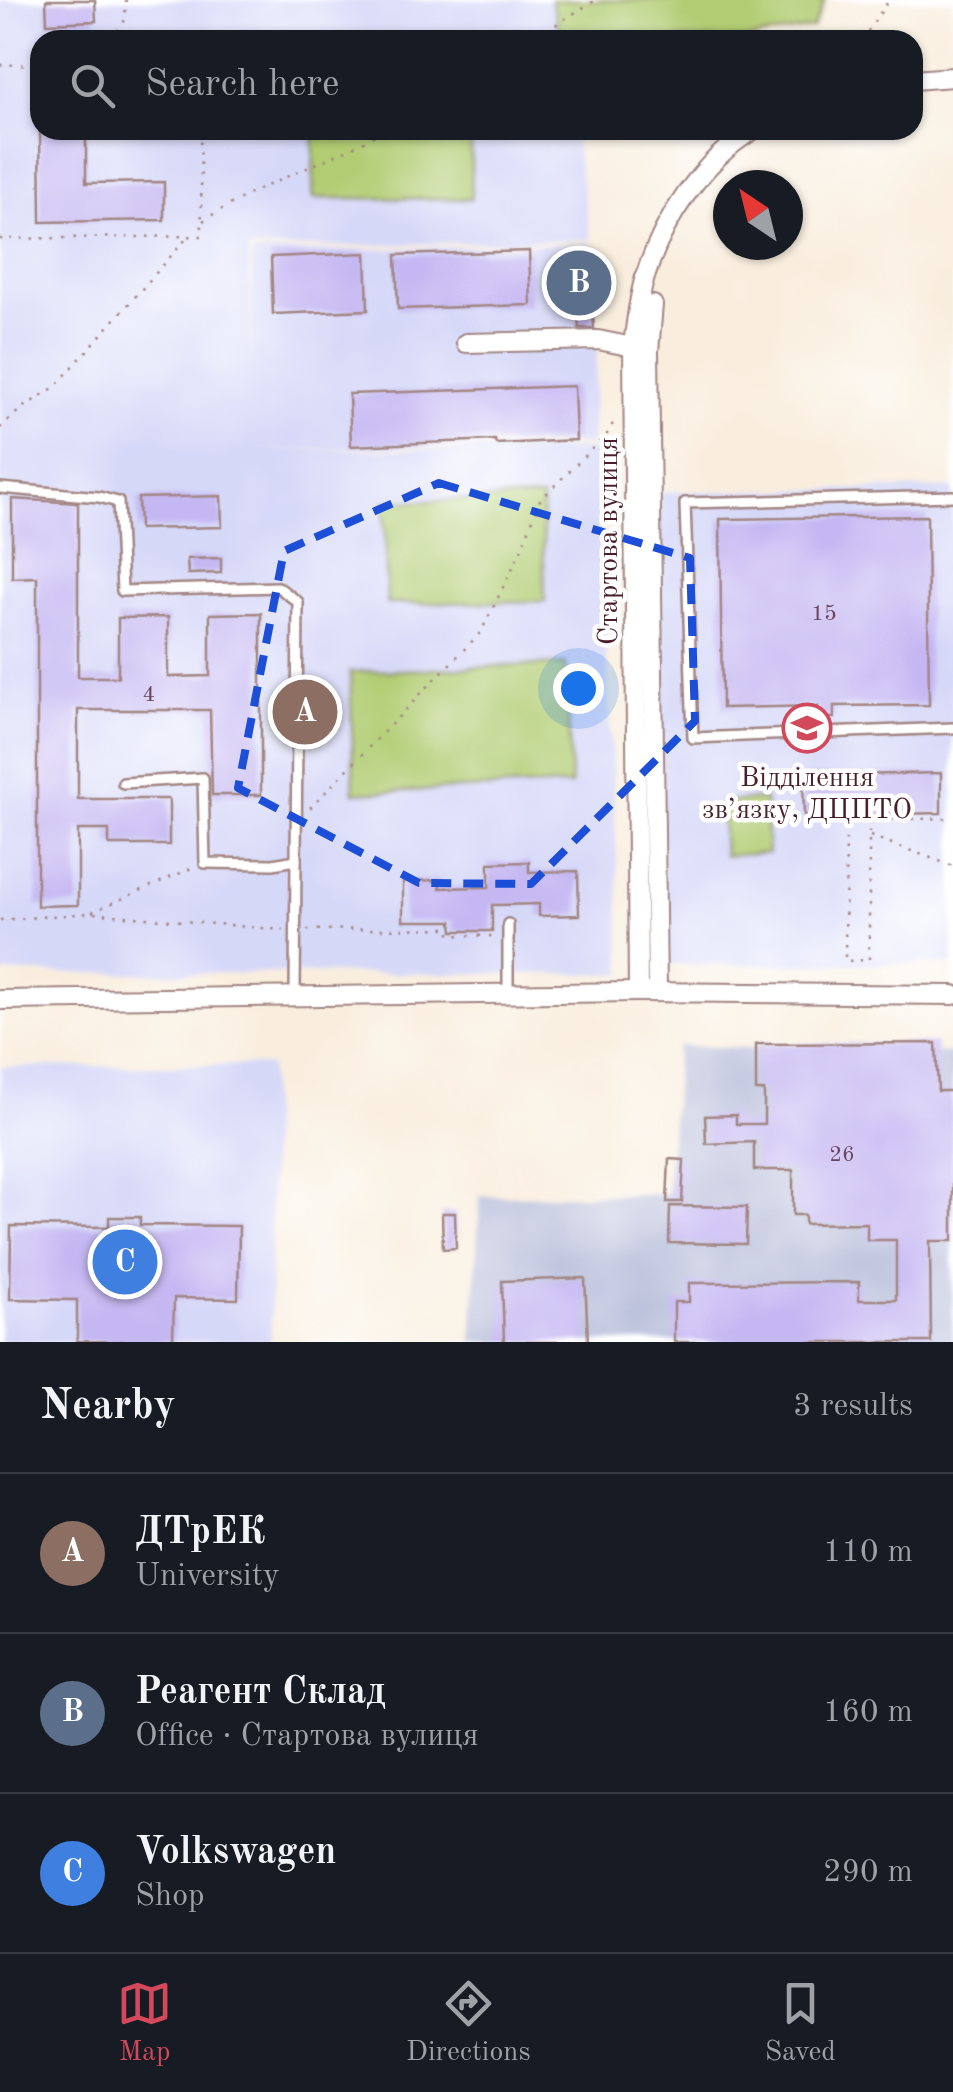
<!DOCTYPE html>
<html lang="en">
<head>
<meta charset="utf-8">
<style>
  :root { --surface:#171b24; --page:#20242c; --text:#f1f3f6; --muted:#9ea1a6; --line:#363941; --accent:#d1495b }
  body { margin:0; font-family:"Old Standard TT",serif; background:var(--page); color:var(--text) }
  .compass { position:absolute; left:713px; top:170px; width:90px; height:90px; border-radius:50%; background:var(--surface); box-shadow:0 2px 8px #0004; rotate:325deg }
  .you { position:absolute; left:578px; top:688px; width:35px; height:35px; margin:-25px; border:8px solid #fff; border-radius:50%; background:#1a73e8; box-shadow:0 0 0 15px #1a73e833 }
  .badge { display:grid; place-items:center; width:65px; height:65px; border-radius:50%; background:var(--accent); color:#fff; font-size:32px; font-weight:700 }
  .pin { position:absolute; translate:-50% -50%; border:5px solid #fff; box-shadow:0 2px 10px #0006 }
  .list { margin:0; padding:0; list-style:none }
  h2 { display:flex; justify-content:space-between; align-items:center; height:130px; margin:0; padding:0 40px; font-size:42px }
  h2 small { font-size:32px; font-weight:400; color:var(--muted) }
  .list li { display:grid; grid-template-columns:65px 1fr auto; gap:30px; align-items:center; box-sizing:border-box; height:160px; padding:0 40px; border-top:2px solid var(--line) }
  .list b { display:block; font-size:38px; white-space:nowrap }
  .list p { margin:0; font-size:32px; white-space:nowrap; color:var(--muted) }
  .list em { font-size:32px; font-style:normal; color:var(--muted) }
  .icon { flex:none; width:55px; height:55px; fill:none; stroke:currentColor; stroke-width:2; stroke-linecap:round; stroke-linejoin:round }
  .map { position:relative; flex:none; width:953px; height:1342px; overflow:hidden }
  .search { position:absolute; background:var(--surface); box-shadow:0 2px 8px #0004; left:30px; right:30px; top:30px; height:110px; display:flex; align-items:center; gap:25px; box-sizing:border-box; padding:0 35px; border-radius:30px; color:var(--muted); font-size:38px }
  .sheet { height:610px; background:var(--surface) }
  nav { display:flex; justify-content:space-around; align-items:center; box-sizing:border-box; height:140px; border-top:2px solid var(--line); background:var(--surface); font-size:28px; color:var(--muted) }
  nav a { display:grid; justify-items:center; gap:5px }
  nav .on { color:var(--accent) }
  .map>svg:first-child { display:block }
  .built { fill:#d6d8f8 }
  .industrial { fill:#bec3dd }
  .green { fill:#b1cc72; stroke:#7e764e; stroke-width:2.5 }
  .building { fill:#c5b7f2 }
  .lines { fill:none; stroke-linecap:round; stroke-linejoin:round }
  .lane-casing { stroke:#a28684; stroke-width:14 }
  .street-casing { stroke:#a28684; stroke-width:22 }
  .path { stroke:#a28684; stroke-width:2.5; stroke-dasharray:2.5 8; stroke-linecap:butt }
  .lane { stroke:#fff; stroke-width:9 }
  .street { stroke:#fff; stroke-width:18 }
  .marked { fill:none; stroke:#1d4ed8; stroke-width:8; stroke-dasharray:20 12; stroke-linejoin:round }
  .labels { text-anchor:middle; stroke-width:9; stroke-linejoin:round; paint-order:stroke }
  .number-label { font-size:22px; fill:#69455d }
  .street-label { font-size:28px; fill:#4a1f2b; stroke:#fff }
  .poi-label { font-size:28px; fill:#4a1f2b; stroke:#fff }
</style>
</head>
<body>
<div class="map">
<svg width="953" height="1342" viewBox="0 0 953 1342">
  <rect width="100%" height="100%" fill="#fff"/>
  <filter id="ink" filterUnits="userSpaceOnUse"><feTurbulence type="fractalNoise" baseFrequency=".01" numOctaves="2"/><feDisplacementMap in="SourceGraphic" scale="20" xChannelSelector="R" yChannelSelector="G"/><feConvolveMatrix kernelMatrix="1 2 1 2 8 2 1 2 1" color-interpolation-filters="sRGB"/></filter>
  <filter id="wash" filterUnits="userSpaceOnUse"><feTurbulence type="fractalNoise" baseFrequency=".0048" numOctaves="4" result="noise"/><feDisplacementMap in="SourceGraphic" scale="40" xChannelSelector="R" yChannelSelector="G"/><feGaussianBlur stdDeviation="2.25" result="paint"/><feColorMatrix in="noise" values="0 0 0 0 0 0 0 0 0 0 0 0 0 0 0 0 0 1.4 0 .05"/><feComposite in="paint" operator="in"/></filter>
  <g filter="url(#wash)">
    <rect width="100%" height="100%" fill="#f9eede"/>
    <g class="built">
      <polygon points="0,0 551,0 562,40 40,40 40,130 573,130 591,239 249,249 251,380 252,253 591,243 598,340 591,444 252,450 596,449 623,974 0,973"/>
      <polygon points="953,488 953,964 663,965 659,492"/>
      <polygon points="270,1065 271,1342 0,1342 0,1067"/>
    </g>
    <polygon class="industrial" points="677,1046 953,1053 953,1342 472,1342 480,1196 667,1194"/>
    <g class="green">
      <polygon points="551,0 825,0 813,28 744,40 562,40"/>
      <polygon points="314,130 471,130 471,199 313,198"/>
      <polygon points="542,498 545,601 387,604 384,502"/>
      <polygon points="566,664 571,785 354,793 350,672"/>
      <polygon points="765,799 768,853 724,856 721,802"/>
    </g>
    <g id="blocks">
      <g class="building">
        <polygon points="46,0 95,0 96,21 47,23"/>
        <polygon points="40,130 86,130 86,183 164,182 164,220 41,222"/>
        <polygon points="529,251 531,305 398,309 396,255"/>
        <polygon points="366,253 368,310 273,314 271,257"/>
        <polygon points="588,260 594,328 579,328 577,306 569,307 565,262"/>
        <polygon points="574,386 576,440 496,444 495,440 351,446 349,394"/>
        <polygon points="221,496 222,527 139,529 138,498"/>
        <polygon points="12,499 78,503 78,677 118,677 118,618 168,617 168,677 210,676 210,614 261,613 261,795 212,795 210,710 78,710 78,799 169,799 169,845 109,845 109,830 78,830 78,905 37,906 37,577 12,578"/>
        <polygon points="927,516 929,705 834,706 834,718 818,718 818,706 722,708 720,519"/>
        <polygon points="221,558 221,573 188,574 187,559"/>
        <polygon points="941,773 941,813 804,816 803,776"/>
        <polygon points="529,862 529,872 578,871 579,915 539,916 539,904 492,905 492,931 453,931 452,921 403,921 403,881 440,880 440,888 489,887 489,863"/>
        <polygon points="936,1043 938,1091 953,1091 953,1241 930,1241 931,1342 674,1342 674,1302 689,1302 689,1283 859,1282 859,1300 896,1300 896,1240 867,1240 867,1223 805,1224 805,1215 793,1215 793,1170 754,1170 754,1142 706,1144 705,1116 736,1115 736,1124 764,1124 764,1091 756,1091 756,1044"/>
        <polygon points="669,1159 684,1160 682,1202 667,1202"/>
        <polygon points="670,1206 747,1207 746,1244 669,1243"/>
        <polygon points="442,1213 455,1213 456,1248 443,1249"/>
        <polygon points="109,1217 140,1217 140,1225 239,1226 238,1299 174,1298 173,1341 166,1342 77,1341 77,1300 10,1299 11,1226 109,1227"/>
        <polygon points="585,1278 588,1342 504,1342 502,1281"/>
      </g>
    </g>
  </g>
  <g filter="url(#ink)">
    <use href="#blocks" fill-opacity="0" stroke="#a28684" stroke-width="2.5"/>
    <g class="lines">
      <g class="lane-casing">
        <g id="lane">
          <polyline points="0,488 99,497 118,502 122,591 278,587 298,602 296,860"/>
          <polyline points="953,496 685,503 693,738 953,728"/>
          <polyline points="123,783 203,778 205,863 273,864 296,860 295,995"/>
          <polyline points="508,995 508,924"/>
        </g>
      </g>
      <g class="street-casing">
        <g id="street">
          <polyline points="913,80 953,77"/>
          <polyline points="653,305 649,351 657,992"/>
          <polyline points="466,343 598,340 643,349"/>
          <path d="M638,992l-5,-646c3,-23 5,-46 12,-69 17,-55 57,-117 108,-147"/>
          <polyline points="0,1000 638,992 953,995"/>
        </g>
      </g>
      <g class="path">
        <polyline points="112,40 125,20 126,0"/>
        <polyline points="541,40 558,23 596,0"/>
        <polyline points="862,40 889,0"/>
        <polyline points="0,65 40,64"/>
        <path d="M203,221c58,-39 122,-56 181,-91"/>
        <polyline points="0,239 202,236 200,130"/>
        <polyline points="0,428 22,408 55,387 187,238"/>
        <polyline points="310,808 481,632 520,553 540,500 608,433 615,419"/>
        <polygon points="869,820 869,960 845,961 846,821"/>
        <polyline points="870,820 953,818"/>
        <polyline points="870,836 953,866"/>
        <polyline points="92,912 194,867"/>
        <polyline points="0,920 91,913 284,930"/>
        <polyline points="307,930 450,928 450,935 492,936"/>
      </g>
      <use href="#lane" class="lane"/>
      <use href="#street" class="street"/>
    </g>
  </g>
  <path class="marked" d="M439,483l251,75 5,163 -164,163 -112,-1 -181,-95 46,-237z"/>
  <defs>
    <g id="university-ring" transform="scale(2.5)"><circle r="9.5" fill="#fff" stroke="#d1495b" stroke-width="1.5"/><path d="M0-5L7-2L0 1L-7-2ZM-4 1L0 2.5L4 1V4Q0 6-4 4Z" fill="#d1495b"/></g>
  </defs>
  <g fill-rule="evenodd">
    <use href="#university-ring" x="807" y="728"/>
  </g>
  <g class="labels">
    <g class="number-label">
      <text x="824" y="620">15</text>
      <text x="149" y="701">4</text>
      <text x="842" y="1161">26</text>
    </g>
    <g class="street-label">
      <text transform="translate(607 541) rotate(-90)" y="10">Стартова вулиця</text>
    </g>
    <g class="poi-label">
      <text x="807" y="786">Відділення<tspan x="807" dy="32">зв’язку, ДЦПТО</tspan></text>
    </g>
  </g>
</svg>
<svg class="compass" viewBox="-18 -18 36 36"><path d="M0-13l5 13h-10z" fill="#e53935"/><path d="M0 13l5-13h-10z" fill="#9ea1a6"/></svg>
<div class="you"></div>
<div class="pin badge" style="left:305px;top:712px;background:#8d6e63">A</div>
<div class="pin badge" style="left:579px;top:283px;background:#5c6f8a">B</div>
<div class="pin badge" style="left:125px;top:1262px;background:#3f7fe0">C</div>
<div class="search"><svg class="icon" aria-label="search" viewBox="0 0 24 24"><circle cx="10" cy="10" r="6"/><path d="M15 15l6 6"/></svg>Search here</div>
</div>
<section class="sheet">
<h2>Nearby<small>3 results</small></h2>
<ul class="list">
<li><span class="badge" style="background:#8d6e63">A</span><div><b>ДТрЕК</b><p>University</p></div><em>110 m</em></li>
<li><span class="badge" style="background:#5c6f8a">B</span><div><b>Реагент Склад</b><p>Office · Стартова вулиця</p></div><em>160 m</em></li>
<li><span class="badge" style="background:#3f7fe0">C</span><div><b>Volkswagen</b><p>Shop</p></div><em>290 m</em></li>
</ul>
</section>
<nav>
<a class="on"><svg class="icon" aria-label="map" viewBox="0 0 24 24"><path d="M3 6l6-2 6 2 6-2v14l-6 2-6-2-6 2zM9 4v14M15 6v14"/></svg>Map</a>
<a><svg class="icon" aria-label="directions" viewBox="0 0 24 24"><path d="M12 3l9 9-9 9-9-9zM9 14v-3h6M13 9l2 2-2 2"/></svg>Directions</a>
<a><svg class="icon" aria-label="saved" viewBox="0 0 24 24"><path d="M7 4h10v16l-5-4-5 4z"/></svg>Saved</a>
</nav>
</body>
</html>
